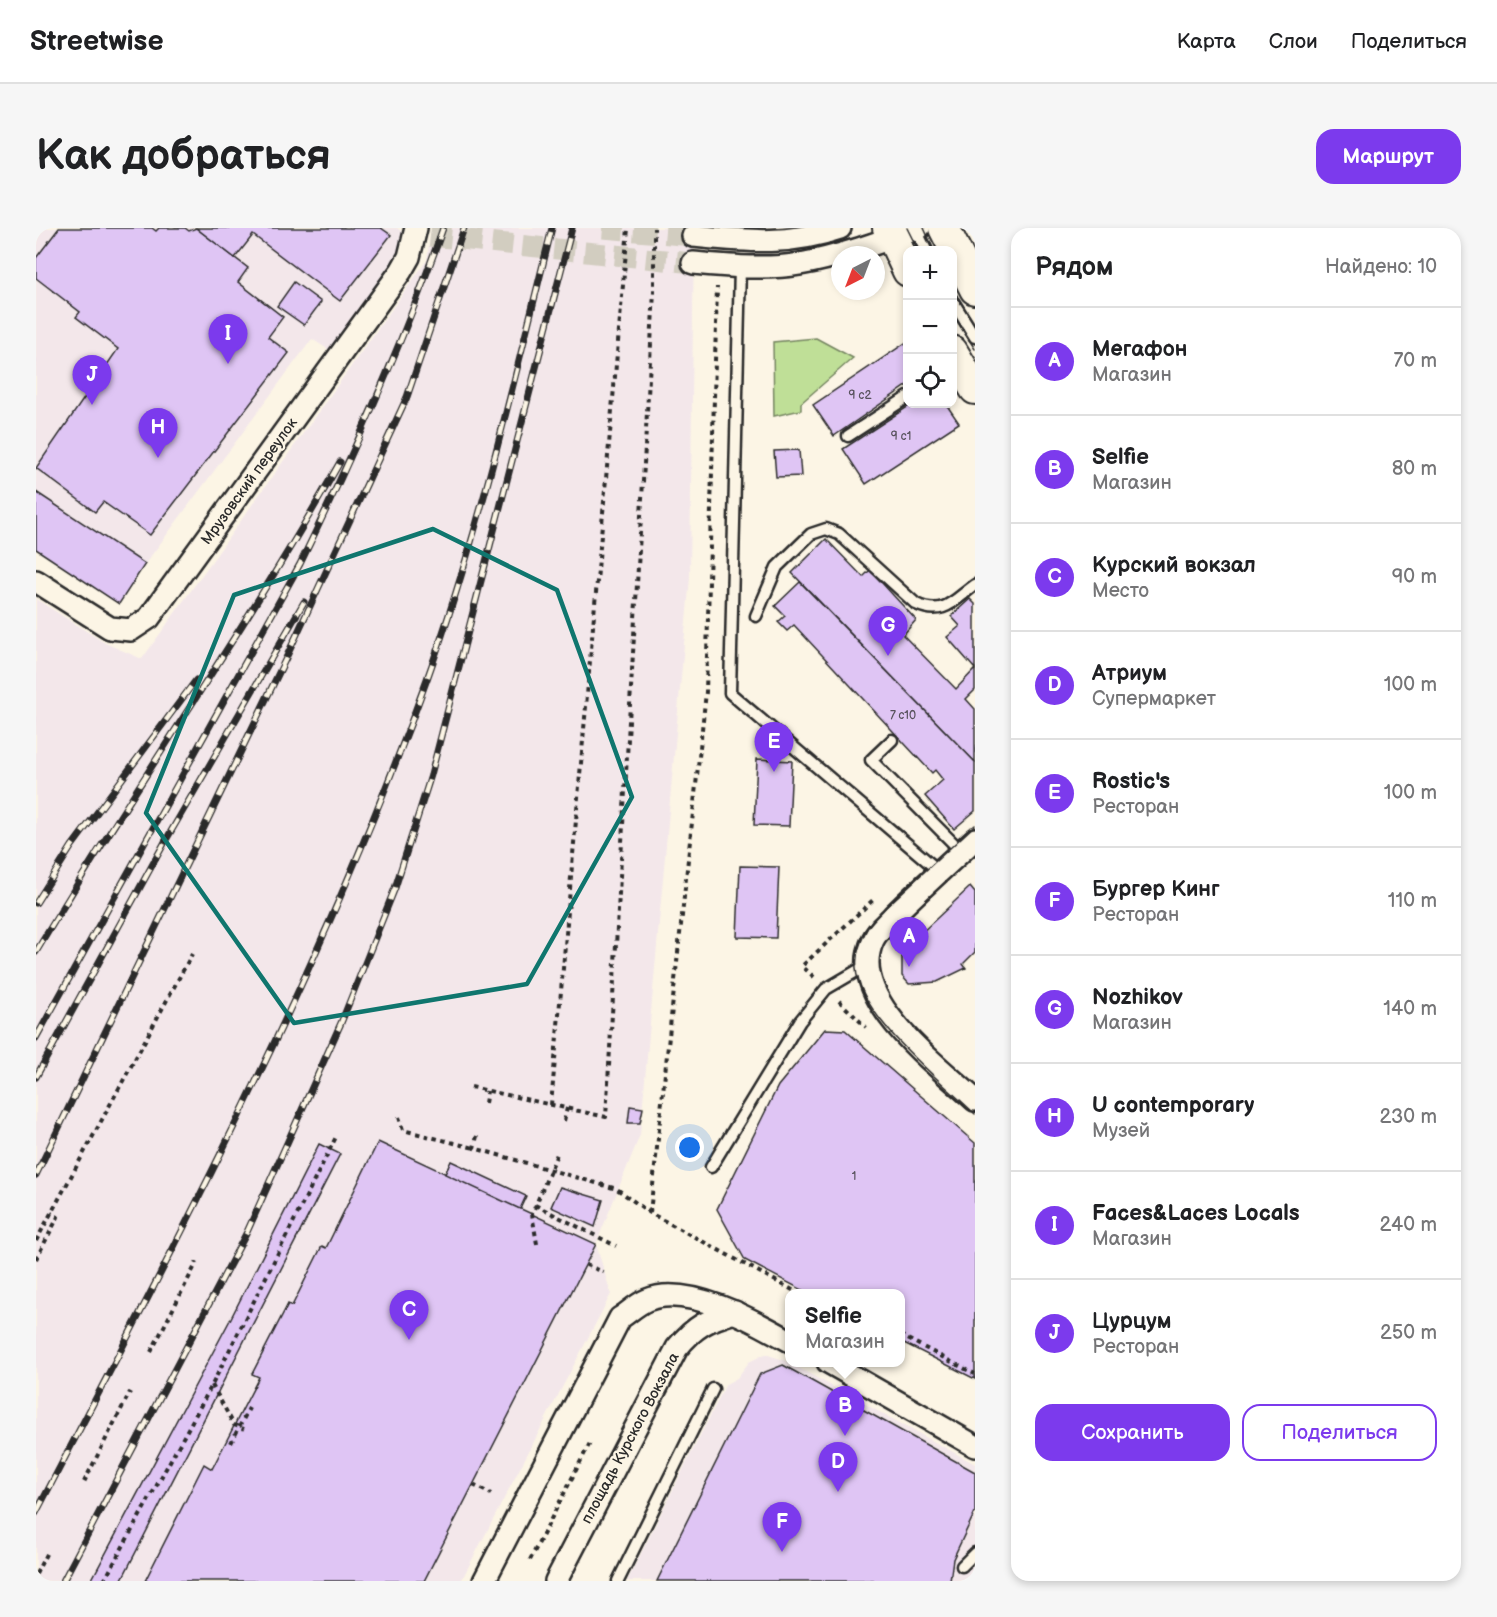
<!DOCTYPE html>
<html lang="ru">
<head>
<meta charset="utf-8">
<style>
  :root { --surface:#fff; --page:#f6f6f6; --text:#202124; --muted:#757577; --line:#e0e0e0; --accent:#7c3aed }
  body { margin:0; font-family:"Balsamiq Sans",sans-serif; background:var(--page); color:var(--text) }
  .controls { position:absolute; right:18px; top:18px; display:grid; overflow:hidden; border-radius:12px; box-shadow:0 3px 9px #0003 }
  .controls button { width:54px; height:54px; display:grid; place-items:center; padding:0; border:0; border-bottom:2px solid var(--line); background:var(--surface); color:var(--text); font:30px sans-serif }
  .compass { position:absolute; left:795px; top:18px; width:54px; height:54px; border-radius:50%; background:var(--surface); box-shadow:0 3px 9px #0003; rotate:222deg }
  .you { position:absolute; left:654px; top:920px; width:21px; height:21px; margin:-15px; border:4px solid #fff; border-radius:50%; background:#1a73e8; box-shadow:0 0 0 9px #1a73e833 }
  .badge { display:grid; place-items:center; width:39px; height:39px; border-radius:50%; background:var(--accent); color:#fff; font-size:20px; font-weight:700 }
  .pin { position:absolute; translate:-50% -50px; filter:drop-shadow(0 2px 3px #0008) }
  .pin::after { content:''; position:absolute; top:32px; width:21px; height:18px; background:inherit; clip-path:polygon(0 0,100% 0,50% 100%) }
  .popup { position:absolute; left:749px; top:1061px; width:120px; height:78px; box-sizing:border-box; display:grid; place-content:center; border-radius:12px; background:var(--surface); filter:drop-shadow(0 2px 4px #0005); font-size:20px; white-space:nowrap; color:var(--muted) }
  .popup b { font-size:22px; color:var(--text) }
  .popup::after { content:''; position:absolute; left:50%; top:100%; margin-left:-12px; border:12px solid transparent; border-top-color:var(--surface) }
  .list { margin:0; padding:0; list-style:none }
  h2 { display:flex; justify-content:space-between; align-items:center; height:78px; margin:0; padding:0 24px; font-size:26px }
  h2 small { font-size:20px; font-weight:400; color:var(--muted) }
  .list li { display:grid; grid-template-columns:39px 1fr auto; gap:18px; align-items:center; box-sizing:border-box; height:108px; padding:0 24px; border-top:2px solid var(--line) }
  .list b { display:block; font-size:22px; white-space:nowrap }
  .list p { margin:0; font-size:20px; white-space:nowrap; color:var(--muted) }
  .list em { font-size:20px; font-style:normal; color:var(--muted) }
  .actions { display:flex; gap:12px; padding:18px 24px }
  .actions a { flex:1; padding:14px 0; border:2px solid var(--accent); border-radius:18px; text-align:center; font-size:21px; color:var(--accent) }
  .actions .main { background:var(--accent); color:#fff }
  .icon { flex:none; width:33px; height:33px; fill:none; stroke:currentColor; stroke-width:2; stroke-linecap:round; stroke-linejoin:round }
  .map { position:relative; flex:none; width:939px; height:1353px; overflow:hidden; border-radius:18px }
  header { display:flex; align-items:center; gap:36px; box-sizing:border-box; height:84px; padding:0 30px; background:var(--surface); border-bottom:2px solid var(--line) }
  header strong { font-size:28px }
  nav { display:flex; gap:33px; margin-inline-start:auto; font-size:21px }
  .intro { display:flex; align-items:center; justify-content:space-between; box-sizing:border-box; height:144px; padding:0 36px }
  h1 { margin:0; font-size:42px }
  .button { padding:15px 27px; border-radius:18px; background:var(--accent); color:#fff; font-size:21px; font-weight:700 }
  main { display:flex; gap:36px; padding:0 36px }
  aside { flex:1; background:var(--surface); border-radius:18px; box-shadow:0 3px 9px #0003 }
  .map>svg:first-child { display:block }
  .built { fill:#f3e7ea }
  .green { fill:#bfdf97; stroke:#758561; stroke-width:1.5 }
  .building { fill:#dfc5f4; stroke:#2b2b2b; stroke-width:1.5 }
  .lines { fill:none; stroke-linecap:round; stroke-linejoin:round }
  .street-tunnel { stroke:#d2cdc0; stroke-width:21; stroke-dasharray:21 10; stroke-linecap:butt }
  .lane-casing { stroke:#2b2b2b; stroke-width:15 }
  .street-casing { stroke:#2b2b2b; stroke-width:26 }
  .secondary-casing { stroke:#2b2b2b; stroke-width:34 }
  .path { stroke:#2b2b2b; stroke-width:4; stroke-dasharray:4.5 4.5; stroke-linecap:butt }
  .lane { stroke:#fcf5e5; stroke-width:10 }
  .street { stroke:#fcf5e5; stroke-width:21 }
  .secondary { stroke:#fcf5e5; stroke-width:30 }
  .tram { stroke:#2b2b2b; stroke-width:1.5 }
  .rail-casing { stroke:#2b2b2b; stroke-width:7 }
  .rail { stroke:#fcf5e5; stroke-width:4.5; stroke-dasharray:14; stroke-linecap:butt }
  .marked { fill:none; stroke:#0f766e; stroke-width:4.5; stroke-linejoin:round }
  .labels { text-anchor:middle; stroke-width:4.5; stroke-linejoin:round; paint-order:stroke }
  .number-label { font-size:12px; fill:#58525d }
  .street-label { font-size:15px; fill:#2b2b2b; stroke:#fcf5e5 }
</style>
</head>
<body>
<header>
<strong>Streetwise</strong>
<nav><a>Карта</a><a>Слои</a><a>Поделиться</a></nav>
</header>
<div class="intro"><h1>Как добраться</h1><a class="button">Маршрут</a></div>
<main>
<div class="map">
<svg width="939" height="1353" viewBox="0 0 939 1353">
  <rect width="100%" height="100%" fill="#fcf5e5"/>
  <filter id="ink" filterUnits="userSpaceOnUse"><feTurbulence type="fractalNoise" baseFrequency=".0167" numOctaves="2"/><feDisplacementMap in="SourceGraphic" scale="12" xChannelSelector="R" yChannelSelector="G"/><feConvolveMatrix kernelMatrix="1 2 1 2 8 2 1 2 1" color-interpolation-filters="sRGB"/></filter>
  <g filter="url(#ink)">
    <g class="built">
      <polygon points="0,0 361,0 373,9 293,122 276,111 109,336 83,376 0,321"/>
      <polygon points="395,0 658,0 654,349 604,907 560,1016 575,1066 425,1353 0,1353 0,371 69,415 106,431 391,32"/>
      <polygon points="729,1126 748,1132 939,1236 939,1353 591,1353 690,1156 701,1150 713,1134"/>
    </g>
    <polygon class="green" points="780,110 817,130 765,175 765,182 738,188 737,114"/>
    <g class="building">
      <polygon points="23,0 116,0 120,3 123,0 149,0 153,3 160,0 212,40 202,54 247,89 232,109 253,125 114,307 67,274 59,284 0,240 82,121 40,89 44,84 0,50 0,30"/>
      <polygon points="160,0 345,0 355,7 304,73 217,7 199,30"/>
      <polygon points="258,54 285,74 268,97 241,78"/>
      <polygon points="871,114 872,157 798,208 777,177"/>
      <polygon points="876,176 910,176 923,195 830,256 807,221"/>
      <polygon points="763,222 765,248 740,249 738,223"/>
      <polygon points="0,264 109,336 83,376 0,321"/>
      <polygon points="790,311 827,349 834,342 880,392 867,407 920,461 939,441 939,462 930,471 939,481 939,534 756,345"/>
      <polygon points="764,354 939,534 939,583 918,601 889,568 907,552 899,542 896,545 758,397 751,403 742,394 749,388 739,378"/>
      <polygon points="934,371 939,376 939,441 911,409 924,398 915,388"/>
      <polygon points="721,531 756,533 753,598 718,597"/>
      <polygon points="704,638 743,639 740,710 701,709"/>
      <polygon points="934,659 939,665 939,724 927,736 930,740 901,754 873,756 866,748 866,723"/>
      <polygon points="789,801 809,802 939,915 939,1151 864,1113 864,1066 774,1066 709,1032 681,981 742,858"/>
      <polygon points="594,878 607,880 604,895 592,895"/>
      <polygon points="342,914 560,1016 388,1353 109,1353 168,1236 176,1241 223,1149 216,1146 252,1076 256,1078 286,1018 290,1020"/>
      <polygon points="283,916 304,926 85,1353 55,1353 194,1092"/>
      <polygon points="415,933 490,968 484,981 409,946"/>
      <polygon points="524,959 567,972 559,999 515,979"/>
      <polygon points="747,1137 939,1244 939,1284 917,1331 914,1353 621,1353 724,1146"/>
    </g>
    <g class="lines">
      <g class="street-tunnel">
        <polyline points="567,0 657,8"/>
        <polyline points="394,8 657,35"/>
      </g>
      <g class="lane-casing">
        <g id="lane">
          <polyline points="879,0 890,22"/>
          <polyline points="704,38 694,465 904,644"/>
          <polyline points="916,72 939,109"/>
          <polyline points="812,208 872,169"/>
          <path d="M720,388l21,-49 34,-33 15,-5 13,5 77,70c28,13 38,-4 59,-19"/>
          <polyline points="856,512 835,532 926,624"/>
          <polyline points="675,939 764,793 790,761 831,737"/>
          <polyline points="926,1338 939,1325"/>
          <polyline points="582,1353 677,1161"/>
        </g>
      </g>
      <g class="street-casing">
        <g id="street">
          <path d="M657,8c54,5 94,10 147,-8"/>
          <path d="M657,35c35,3 72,7 107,1 40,-7 80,-22 119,-36"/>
          <polyline points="0,353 74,400 95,402 113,390 365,43 373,29 380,0"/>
          <path d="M939,611c-27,25 -55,50 -81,76 -6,7 -17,16 -21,25 -28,59 65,125 102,160"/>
          <polyline points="792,1134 939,1218"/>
          <path d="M448,1353l136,-263c8,-5 17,-14 27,-18 40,-17 108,21 143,41"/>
          <path d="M520,1353l121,-233c18,-22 30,-28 58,-36"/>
        </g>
      </g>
      <g class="secondary-casing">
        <g id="secondary">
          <polyline points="852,0 872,43"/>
          <polyline points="908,0 939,61"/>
          <polyline points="916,123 939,161"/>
        </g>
      </g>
      <g class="path">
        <polyline points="778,749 766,738 837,672"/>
        <polyline points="803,773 830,799"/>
        <polyline points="435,859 570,889 618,64 618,0"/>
        <polyline points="449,875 451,863"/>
        <polyline points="515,877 592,0"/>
        <polyline points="363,889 367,902 438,920"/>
        <polyline points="528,893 531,880"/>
        <polyline points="441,908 438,920 581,961 614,985 764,1066"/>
        <polyline points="499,977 580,1018"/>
        <polyline points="614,985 670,464 681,59"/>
        <polyline points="0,1013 156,726"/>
        <polyline points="501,1016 496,986 521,926"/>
        <polyline points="0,1031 22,989 15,985"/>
        <polyline points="550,1037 568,1044"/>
        <polyline points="864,1107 939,1146"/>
        <polyline points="115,1124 161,1034"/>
        <polyline points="176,1157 198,1197 208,1201"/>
        <polyline points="195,1215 213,1180"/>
        <polyline points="48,1254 94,1164"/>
        <polyline points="437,1257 455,1266"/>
        <polyline points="494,1332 555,1213"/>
        <polyline points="0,1346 12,1322"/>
        <polyline points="68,1353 176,1157 300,909"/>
      </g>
      <use href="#lane" class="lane"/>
      <use href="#street" class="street"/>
      <use href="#secondary" class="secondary"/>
      <g class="tram">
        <polyline points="871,0 882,22"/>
        <polyline points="888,0 898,22"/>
        <polyline points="916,60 939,97"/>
        <polyline points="916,85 939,121"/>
        <path d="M939,597l-103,95c-8,14 -17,31 -16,48 2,47 86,114 119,146"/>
      </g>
      <g class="rail-casing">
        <g id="rail">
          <polyline points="0,675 36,618 160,452"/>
          <path d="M0,724c98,-165 210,-323 304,-490"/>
          <path d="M0,810l264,-474c53,-109 103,-221 143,-336"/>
          <polyline points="0,849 130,612 268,374"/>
          <polyline points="0,947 250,430 371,169 428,0"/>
          <path d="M0,1285c142,-272 287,-545 391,-834 53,-147 87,-300 125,-451"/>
          <polyline points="27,1353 211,1004 305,795 359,660 395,547 536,0"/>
        </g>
      </g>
      <use href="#rail" class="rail"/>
    </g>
  </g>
  <path class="marked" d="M397,301l124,61 75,207 -105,187 -233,39 -148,-210 88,-218z"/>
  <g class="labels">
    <g class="number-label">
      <text x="824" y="171">9 с2</text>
      <text x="865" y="212">9 с1</text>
      <text x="867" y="491">7 с10</text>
      <text x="818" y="952">1</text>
    </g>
    <g class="street-label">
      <text transform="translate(213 253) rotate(-54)" y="5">Мрузовский переулок</text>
      <text transform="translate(594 1210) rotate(-62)" y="5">площадь Курского Вокзала</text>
    </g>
  </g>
</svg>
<div class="controls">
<button>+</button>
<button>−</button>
<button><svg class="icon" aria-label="locate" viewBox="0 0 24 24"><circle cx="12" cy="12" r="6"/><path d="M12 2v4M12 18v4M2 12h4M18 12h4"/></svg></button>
</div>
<svg class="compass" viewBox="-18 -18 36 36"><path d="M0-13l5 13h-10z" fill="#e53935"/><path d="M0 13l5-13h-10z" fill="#757577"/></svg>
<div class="you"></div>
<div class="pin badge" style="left:873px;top:739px">A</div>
<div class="pin badge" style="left:809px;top:1208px">B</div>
<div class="popup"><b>Selfie</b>Магазин</div>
<div class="pin badge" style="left:373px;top:1112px">C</div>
<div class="pin badge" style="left:802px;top:1264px">D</div>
<div class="pin badge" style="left:738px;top:544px">E</div>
<div class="pin badge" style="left:746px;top:1324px">F</div>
<div class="pin badge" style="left:852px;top:428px">G</div>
<div class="pin badge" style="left:122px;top:230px">H</div>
<div class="pin badge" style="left:192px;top:136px">I</div>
<div class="pin badge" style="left:56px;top:177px">J</div>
</div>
<aside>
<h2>Рядом<small>Найдено: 10</small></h2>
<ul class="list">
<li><span class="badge">A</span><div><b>Мегафон</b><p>Магазин</p></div><em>70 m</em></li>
<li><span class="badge">B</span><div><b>Selfie</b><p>Магазин</p></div><em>80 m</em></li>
<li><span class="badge">C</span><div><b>Курский вокзал</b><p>Место</p></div><em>90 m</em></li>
<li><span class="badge">D</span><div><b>Атриум</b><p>Супермаркет</p></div><em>100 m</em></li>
<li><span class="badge">E</span><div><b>Rostic's</b><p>Ресторан</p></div><em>100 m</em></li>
<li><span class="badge">F</span><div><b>Бургер Кинг</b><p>Ресторан</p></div><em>110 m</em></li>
<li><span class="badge">G</span><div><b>Nozhikov</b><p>Магазин</p></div><em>140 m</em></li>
<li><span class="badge">H</span><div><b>U contemporary</b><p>Музей</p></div><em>230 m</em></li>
<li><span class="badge">I</span><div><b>Faces&amp;Laces Locals</b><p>Магазин</p></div><em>240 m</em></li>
<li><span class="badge">J</span><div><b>Цурцум</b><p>Ресторан</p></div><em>250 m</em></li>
</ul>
<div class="actions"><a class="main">Сохранить</a><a>Поделиться</a></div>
</aside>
</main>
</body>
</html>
